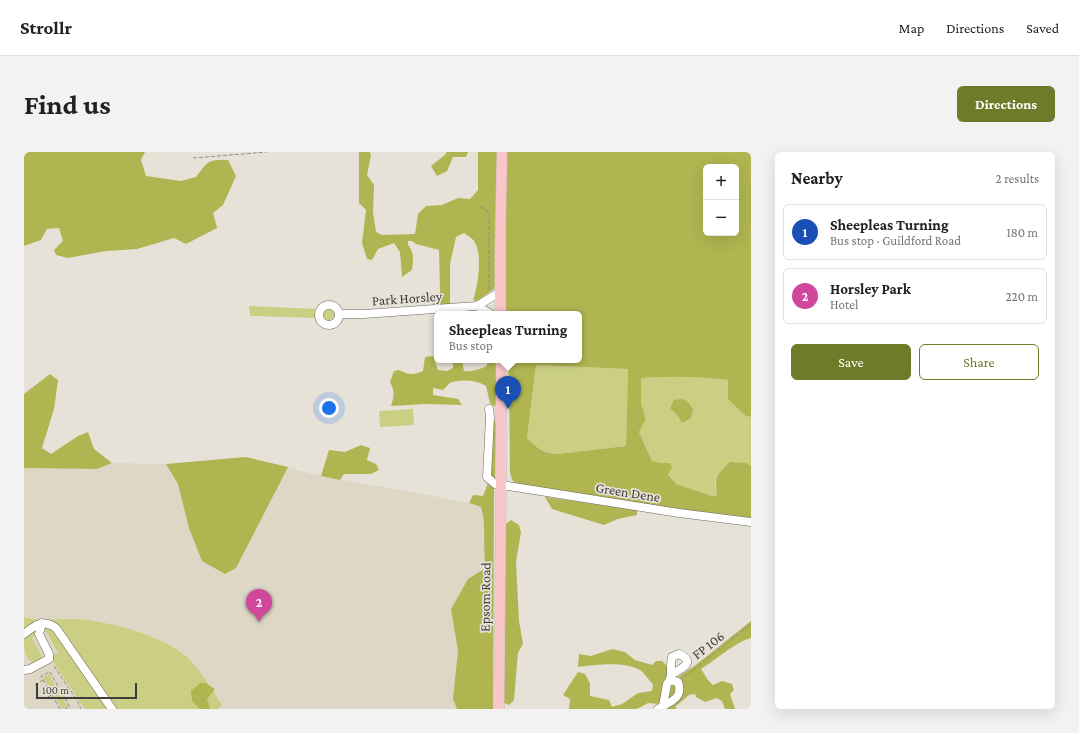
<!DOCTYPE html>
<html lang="en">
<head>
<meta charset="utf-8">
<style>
  :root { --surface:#fff; --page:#f2f2f2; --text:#202124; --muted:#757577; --line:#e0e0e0; --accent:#6d7c29 }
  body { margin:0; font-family:"Crimson Pro",serif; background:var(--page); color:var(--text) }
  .controls { position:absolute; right:12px; top:12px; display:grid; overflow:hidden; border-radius:6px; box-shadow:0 4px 16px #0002 }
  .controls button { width:36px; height:36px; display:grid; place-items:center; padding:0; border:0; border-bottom:1px solid var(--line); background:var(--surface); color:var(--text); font:20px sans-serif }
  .scale { position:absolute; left:12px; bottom:10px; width:101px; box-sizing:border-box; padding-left:4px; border:2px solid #3f3d39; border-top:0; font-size:11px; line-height:14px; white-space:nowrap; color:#3f3d39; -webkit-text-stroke:3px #e6e2d8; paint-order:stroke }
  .you { position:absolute; left:305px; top:256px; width:14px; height:14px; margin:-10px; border:3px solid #fff; border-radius:50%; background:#1a73e8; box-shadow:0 0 0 6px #1a73e833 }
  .badge { display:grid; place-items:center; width:26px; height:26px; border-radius:50%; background:var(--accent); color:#fff; font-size:13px; font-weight:700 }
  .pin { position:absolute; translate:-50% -33px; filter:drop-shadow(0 1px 2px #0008) }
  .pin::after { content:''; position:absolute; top:21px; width:14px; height:12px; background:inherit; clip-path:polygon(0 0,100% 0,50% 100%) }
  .popup { position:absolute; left:410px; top:159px; width:148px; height:52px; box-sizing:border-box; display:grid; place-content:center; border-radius:6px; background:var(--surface); filter:drop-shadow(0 1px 3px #0005); font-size:13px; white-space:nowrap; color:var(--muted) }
  .popup b { font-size:15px; color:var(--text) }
  .popup::after { content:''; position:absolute; left:50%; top:100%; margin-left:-8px; border:8px solid transparent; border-top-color:var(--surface) }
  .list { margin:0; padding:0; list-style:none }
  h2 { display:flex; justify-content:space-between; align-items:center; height:52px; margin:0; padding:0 16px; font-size:17px }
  h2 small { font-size:13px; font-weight:400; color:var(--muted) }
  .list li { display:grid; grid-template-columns:26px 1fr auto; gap:12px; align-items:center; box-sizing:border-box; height:56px; margin:0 8px 8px; padding:0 8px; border:1px solid var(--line); border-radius:6px }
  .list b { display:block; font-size:15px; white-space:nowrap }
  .list p { margin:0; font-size:13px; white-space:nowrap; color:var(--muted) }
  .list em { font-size:13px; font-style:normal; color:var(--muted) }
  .actions { display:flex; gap:8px; padding:12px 16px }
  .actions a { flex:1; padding:9px 0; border:1px solid var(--accent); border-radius:6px; text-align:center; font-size:14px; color:var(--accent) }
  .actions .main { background:var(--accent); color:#fff }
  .map { position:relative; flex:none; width:727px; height:557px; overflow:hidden; border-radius:6px }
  header { display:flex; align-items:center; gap:24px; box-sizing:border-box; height:56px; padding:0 20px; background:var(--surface); border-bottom:1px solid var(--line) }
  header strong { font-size:19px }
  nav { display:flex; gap:22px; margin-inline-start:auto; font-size:14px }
  .intro { display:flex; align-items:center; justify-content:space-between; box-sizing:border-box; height:96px; padding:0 24px }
  h1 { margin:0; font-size:28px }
  .button { padding:10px 18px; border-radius:6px; background:var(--accent); color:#fff; font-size:14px; font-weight:700 }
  main { display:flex; gap:24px; padding:0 24px }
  aside { flex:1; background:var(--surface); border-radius:6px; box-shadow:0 4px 16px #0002 }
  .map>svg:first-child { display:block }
  .built { fill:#ded7c6 }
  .green { fill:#cacf84 }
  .forest { fill:#b0b551; fill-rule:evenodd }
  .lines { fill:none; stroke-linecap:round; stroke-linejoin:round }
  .minor-casing { stroke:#69665d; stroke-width:9 }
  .major-casing { stroke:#c2c1c0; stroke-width:11 }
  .path { stroke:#8f8c85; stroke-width:1; stroke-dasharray:4 2; stroke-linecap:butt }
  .minor { stroke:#fff; stroke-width:8 }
  .major { stroke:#f9c7ca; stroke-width:10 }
  .labels { text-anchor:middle; stroke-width:3.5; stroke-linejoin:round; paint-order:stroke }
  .street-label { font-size:14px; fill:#3f3d39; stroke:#e6e2d8 }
</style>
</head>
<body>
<header>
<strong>Strollr</strong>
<nav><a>Map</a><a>Directions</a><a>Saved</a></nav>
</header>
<div class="intro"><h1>Find us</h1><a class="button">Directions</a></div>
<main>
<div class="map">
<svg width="727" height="557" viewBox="0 0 727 557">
  <rect width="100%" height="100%" fill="#e6e2d8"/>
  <polygon class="built" points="222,305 297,324 399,342 445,351 470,360 469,557 0,557 0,316 73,317 88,311 142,312"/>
  <g class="green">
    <polygon points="225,154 292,157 292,166 226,164"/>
    <circle cx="304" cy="162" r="7"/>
    <path d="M512,213l92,4 -2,77 -68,8c-15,0 -22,-7 -31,-16z"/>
    <polygon points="645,224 675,224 704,228 722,264 727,265 727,314 722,311 691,333 693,343 688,344 652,332 637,311 628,309 615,280 622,266 617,251 616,226"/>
    <polygon points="389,257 390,273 356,275 355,259"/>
    <path d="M0,465c9,4 40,2 52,2 32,2 91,17 114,41 12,13 22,29 32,45l-4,4h-102l-58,-83 -34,3z"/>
    <polygon points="21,475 29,477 85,557 61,557 28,508 29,503 34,501 22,479 17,481"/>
    <path d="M12,477v6l-4,3 12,22 -9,4c-11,-4 -11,-15 -11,-25z"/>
    <polygon points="25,522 33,537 28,540 19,525"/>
    <polygon points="35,540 43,554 38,557 30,543"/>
  </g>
  <g class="forest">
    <path d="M0,0h121l-4,8 5,16 35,5 15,-4c13,-17 11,-17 32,-17l8,16 -13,29 -10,8 4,15 -31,16 -12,-6 -37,11 -31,2 -38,7 -12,-3 -2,-5 9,-9 -4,-13 -12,1 -6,11 -17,6z"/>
    <path d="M335,0h11l1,3 -4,20 7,10 -1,27 3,20 6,3 33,-1 3,-20 8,-8 16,-1 16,-7 12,1 8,-9v-38h21l-2,132 -3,5 -17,12 -4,-1c5,-13 10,-47 1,-59 -2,-3 -7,-6 -10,-8l-8,4 -6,27v41h-17v-6l7,-6 -1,-43 -23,-6 -4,-3h-4v4c7,8 5,16 4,25l-10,7 -2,-25 -6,-9 -16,6 -6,11 -5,-1 -5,-16 4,-33 -7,-7z"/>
    <polygon points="422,0 444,0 442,5 429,5 423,19 413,24 407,14 422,2"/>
    <path d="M482,0h245v265l-5,-1 -18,-17v-19c-29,-4 -58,-4 -87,-2v25l5,16 -7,13 13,29 9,2h9l2,5 -4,6 8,10 36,12 5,-1c-3,-17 1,-22 13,-33l16,1 5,3v52l-18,-1 -215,-32 -6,-5 -2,-8 -1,-94 -2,-18h72v-46h-73zM682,15h30v66h-30zM512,213l92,4 -2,77 -68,8c-15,0 -22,-7 -31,-16z"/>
    <path d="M409,204l5,14 9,1 6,-3v-8h9l2,11c8,1 16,-2 23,-5v-6h11l-2,43 -1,4 -5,-4 -4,-17c-11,-7 -23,-6 -35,-4l-8,8 -10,-2v7l25,4 4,6 -36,-1 -35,2c3,-9 4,-15 -1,-24l4,-11 5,-1c9,5 15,5 24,1l2,-14z"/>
    <polygon points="26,222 34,228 30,257 18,296 27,302 54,284 64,280 70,297 88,311 73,317 0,316 0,242"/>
    <polygon points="658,247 663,249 669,257 667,266 658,271 654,264 646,256 650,248"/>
    <polygon points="471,268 472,273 471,326 470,328 465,325 467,271"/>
    <polygon points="337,293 346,296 343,308 352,312 355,318 347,322 320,322 316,328 297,324 305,298 321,300"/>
    <polygon points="222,305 264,315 212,416 201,422 178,409 165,376 154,332 142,312"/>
    <path d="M464,331l6,5 -1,221h-36l-4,-10 5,-48 -7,-42 17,-30 18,-11c-4,-20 1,-42 -5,-61l-12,-4 4,-8 10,1z"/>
    <polygon points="521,345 613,358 613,363 594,367 580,373 528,357"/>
    <polygon points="487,368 495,373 497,380 492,410 495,469 499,492 494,501 490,548 485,553 478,550 480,384 482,372"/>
    <path d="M727,469v17c-16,4 -35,22 -50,31l7,11 5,5 9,-4 10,3 2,6 -4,4 5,15h-10l-3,-8 -5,-3 -12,4 -9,-5 -1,-3 -6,1 -13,11v3h-13l9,-25 6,-7 19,-13z"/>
    <path d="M588,497l13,3 10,8 17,5 4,-4h6l7,7 -7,29 -3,7 -11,-1 -11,6h-68l1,-10 -7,-4 15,-23 7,2 5,9v13l19,4 3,7 10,-3 16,-11 14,-2 1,-7c-5,-4 -8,-11 -13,-14 -16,-9 -44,-5 -62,-3l1,-13 12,2z"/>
    <polygon points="176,531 181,531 191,537 183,547 186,557 176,557 168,549 167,539"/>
  </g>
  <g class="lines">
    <g class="minor-casing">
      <g id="minor">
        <circle cx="305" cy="163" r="10"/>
        <polyline points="453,154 471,143 476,142"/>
        <polyline points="315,162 340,162 453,154 467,162"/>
        <polyline points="465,257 466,265 463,325 471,332 655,361 727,370"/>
        <path d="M0,482c11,-9 19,-15 32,-6l56,81"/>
        <polyline points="0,518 6,517 25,507 25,502 15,482 18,471"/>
        <path d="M646,528c2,-8 0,-15 2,-23l7,-3c18,8 2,15 -7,20"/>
        <path d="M634,557c11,-7 26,-10 20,-27l-8,-2 -3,4 -4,22"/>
      </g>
    </g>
    <g class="major-casing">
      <g id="major">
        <polyline points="476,162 476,97 478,0"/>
        <polyline points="475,557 477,334 477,208"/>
      </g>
    </g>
    <g class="path">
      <polyline points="724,0 727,3"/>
      <polyline points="169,6 243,0"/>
      <polyline points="456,55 463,58 465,62 465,138"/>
      <polyline points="30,514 54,550 57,557"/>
      <polyline points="660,525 727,472"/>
      <polyline points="11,533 19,528"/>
      <polyline points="24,545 36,538"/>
      <polyline points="36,557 17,524 26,520 47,557"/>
      <polyline points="41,557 45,554"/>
    </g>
    <use href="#minor" class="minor"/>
    <use href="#major" class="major"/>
  </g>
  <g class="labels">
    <g class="street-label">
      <text transform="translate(383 146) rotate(-4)" y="5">Park Horsley</text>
      <text transform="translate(604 340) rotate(9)" y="5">Green Dene</text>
      <text transform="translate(461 445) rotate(-89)" y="5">Epsom Road</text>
      <text transform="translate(684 493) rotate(-38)" y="5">FP 106</text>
    </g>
  </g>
</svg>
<div class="controls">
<button>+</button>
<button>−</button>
</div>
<div class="scale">100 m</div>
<div class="you"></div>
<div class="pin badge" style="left:484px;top:257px;background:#1a4fb4">1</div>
<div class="popup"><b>Sheepleas Turning</b>Bus stop</div>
<div class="pin badge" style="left:235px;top:470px;background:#d1479c">2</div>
</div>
<aside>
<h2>Nearby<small>2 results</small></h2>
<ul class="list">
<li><span class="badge" style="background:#1a4fb4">1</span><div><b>Sheepleas Turning</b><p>Bus stop · Guildford Road</p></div><em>180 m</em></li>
<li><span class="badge" style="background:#d1479c">2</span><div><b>Horsley Park</b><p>Hotel</p></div><em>220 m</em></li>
</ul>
<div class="actions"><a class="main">Save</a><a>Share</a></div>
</aside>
</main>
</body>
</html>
